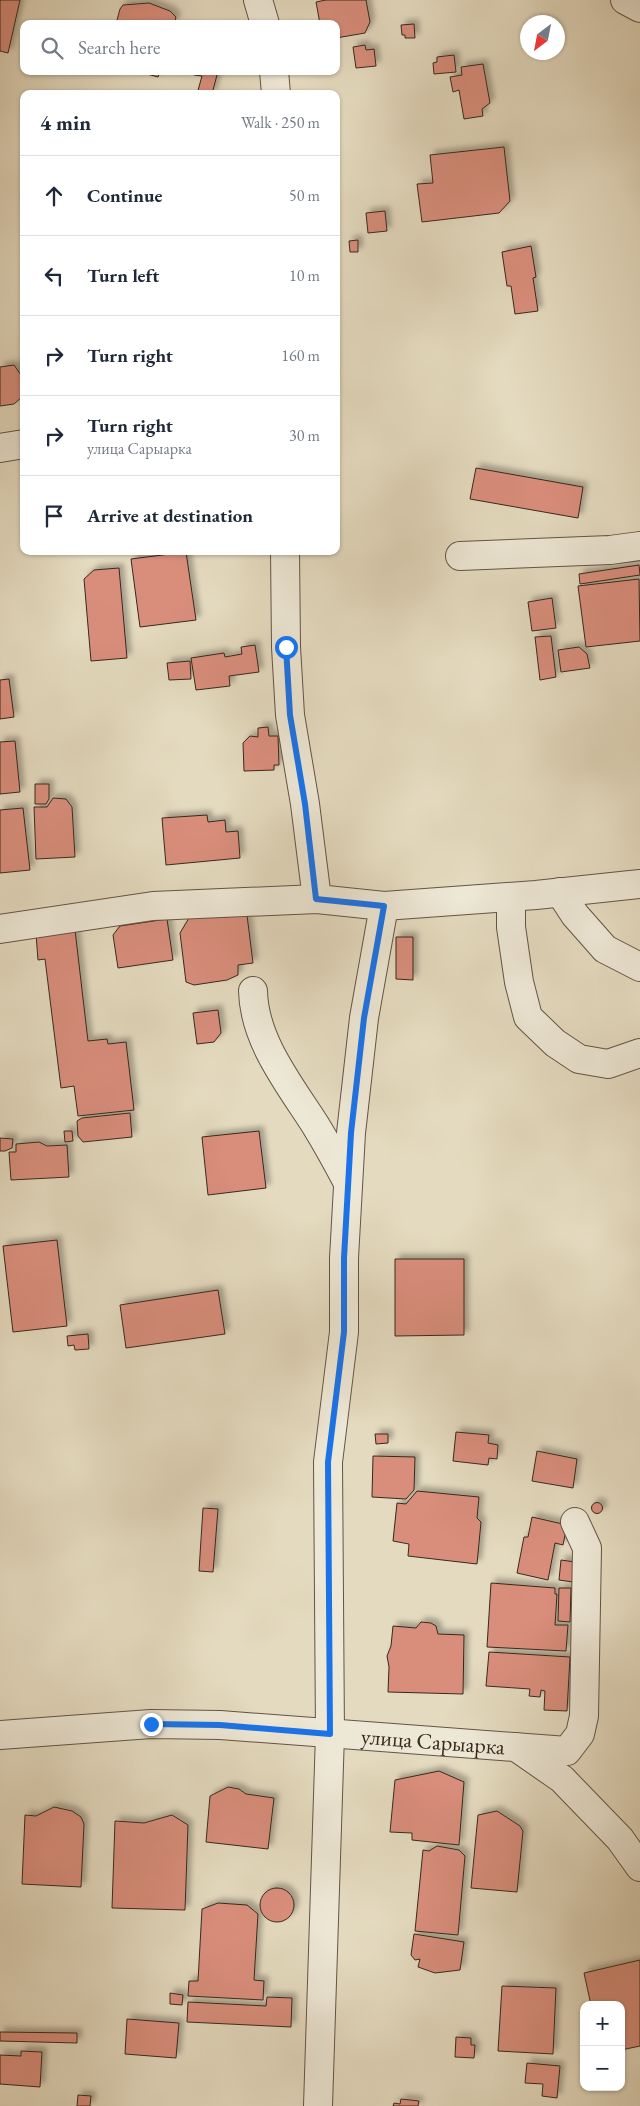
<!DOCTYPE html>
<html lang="en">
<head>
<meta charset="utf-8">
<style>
  :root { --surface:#fff; --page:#f6f6f7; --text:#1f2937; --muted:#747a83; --line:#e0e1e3 }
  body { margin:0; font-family:"EB Garamond",serif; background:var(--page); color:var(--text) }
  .controls { position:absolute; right:15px; bottom:15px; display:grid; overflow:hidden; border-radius:10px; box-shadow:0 1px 4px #0004 }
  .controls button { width:45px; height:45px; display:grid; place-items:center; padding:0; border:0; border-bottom:1px solid var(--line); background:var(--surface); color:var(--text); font:25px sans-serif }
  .compass { position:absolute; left:520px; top:15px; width:45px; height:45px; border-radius:50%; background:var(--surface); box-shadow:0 1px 4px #0004; rotate:212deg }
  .stop { position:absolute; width:15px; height:15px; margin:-11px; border:4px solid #1a73e8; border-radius:50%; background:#fff }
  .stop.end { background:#1a73e8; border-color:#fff; box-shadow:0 1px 5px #0008 }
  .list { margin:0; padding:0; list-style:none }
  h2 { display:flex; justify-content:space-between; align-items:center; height:65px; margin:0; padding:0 20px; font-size:21px }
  h2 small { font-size:16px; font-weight:400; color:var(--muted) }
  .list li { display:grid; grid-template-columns:32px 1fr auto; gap:15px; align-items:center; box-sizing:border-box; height:80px; padding:0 20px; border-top:1px solid var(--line) }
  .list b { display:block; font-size:19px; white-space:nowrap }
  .list p { margin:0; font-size:16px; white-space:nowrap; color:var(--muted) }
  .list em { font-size:16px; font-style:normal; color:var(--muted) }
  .icon { flex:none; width:28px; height:28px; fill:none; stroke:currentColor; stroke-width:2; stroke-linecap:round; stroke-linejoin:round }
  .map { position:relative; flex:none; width:640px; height:2106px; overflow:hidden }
  .search { position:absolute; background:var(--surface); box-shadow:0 1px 4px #0004; left:20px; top:20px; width:320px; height:55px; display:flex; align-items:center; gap:12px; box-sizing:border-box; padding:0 18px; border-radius:10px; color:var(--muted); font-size:19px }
  .panel { position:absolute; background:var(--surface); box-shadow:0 1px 4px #0004; left:20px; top:90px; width:320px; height:465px; border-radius:10px }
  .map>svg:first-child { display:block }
  .building { fill:#d98e7c; stroke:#38281d; filter:url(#shadow) }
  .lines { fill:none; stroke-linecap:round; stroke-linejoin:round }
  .minor-casing { stroke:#635446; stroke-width:30 }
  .minor { stroke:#ede7d5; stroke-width:28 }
  .route { stroke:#1a73e8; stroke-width:6 }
  .labels { text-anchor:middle; stroke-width:4.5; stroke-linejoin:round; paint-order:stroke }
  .street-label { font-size:22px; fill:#38281d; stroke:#ede7d5 }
</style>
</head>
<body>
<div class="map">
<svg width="640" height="2106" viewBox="0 0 640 2106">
  <defs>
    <filter id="shadow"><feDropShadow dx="4.5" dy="-4.5" stdDeviation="2.5" flood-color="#0004"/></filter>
  </defs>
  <rect width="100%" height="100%" fill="#e4dabf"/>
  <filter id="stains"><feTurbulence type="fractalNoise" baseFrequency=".004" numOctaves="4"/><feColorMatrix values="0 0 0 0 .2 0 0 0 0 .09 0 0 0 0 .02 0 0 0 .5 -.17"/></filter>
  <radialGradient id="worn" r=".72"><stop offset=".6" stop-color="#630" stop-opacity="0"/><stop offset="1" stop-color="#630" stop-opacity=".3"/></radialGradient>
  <g class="building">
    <polygon points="0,0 20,0 8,53 0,51"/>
    <polygon points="326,0 366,0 370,22 365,33 336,38 336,24 320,24 316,2"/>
    <polygon points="149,3 170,11 176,17 174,24 116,24 120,9 123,5"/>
    <polygon points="414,24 415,38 405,38 405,35 402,35 401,25"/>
    <polygon points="365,45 366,50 374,49 376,66 356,68 353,47"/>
    <polygon points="454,55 456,72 434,74 433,63 437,62 437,57"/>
    <polygon points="483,64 490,103 482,109 483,116 464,119 459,90 453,92 450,77 462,75 461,67"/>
    <polygon points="136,71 160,71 158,77"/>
    <polygon points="195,71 218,71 212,94 197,94 202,76 194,75"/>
    <polygon points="504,147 510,201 499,213 422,222 417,184 433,183 430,155"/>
    <polygon points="385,211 387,231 368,233 366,213"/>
    <polygon points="358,240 358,252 350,252 349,241"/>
    <polygon points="531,246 536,277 533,278 538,311 515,314 511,286 507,286 502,252"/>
    <polygon points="14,365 23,378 23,396 14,404 0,406 0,367"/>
    <polygon points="476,468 583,487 578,518 470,499"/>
    <polygon points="186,552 196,620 140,627 131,559"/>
    <polygon points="639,565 640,575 580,584 579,574"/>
    <polygon points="119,568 127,658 91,661 84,579 94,570"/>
    <polygon points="639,579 640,641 586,647 578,586"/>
    <polygon points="552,598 556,628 532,631 528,602"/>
    <polygon points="551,636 556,677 540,680 535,637"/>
    <polygon points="255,645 259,672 229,676 230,686 196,690 191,658 224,653 225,657 242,654 241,647"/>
    <polygon points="579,647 587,654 590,668 561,672 558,650"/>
    <polygon points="190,661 191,679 169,680 167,663"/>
    <polygon points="9,679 14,717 0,719 0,680"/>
    <polygon points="268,727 269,736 278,736 279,765 274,765 274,770 244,771 243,743 250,736 258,737 258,728"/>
    <polygon points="15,741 20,792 0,794 0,742"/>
    <polygon points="35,784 49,784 49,799 46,804 35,804"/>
    <polygon points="53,798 66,799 72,807 75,857 36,859 34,807 47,807"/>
    <polygon points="23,808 30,870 0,873 0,810"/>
    <polygon points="207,815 208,822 225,820 226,832 238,831 240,858 166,865 162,818"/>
    <polygon points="206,911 225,917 247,915 253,963 238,965 238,975 227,980 194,985 186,982 180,933 189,918"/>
    <polygon points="167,919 173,960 118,968 113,935 120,926"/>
    <polygon points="75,930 88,1041 107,1039 108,1044 126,1042 134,1110 78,1116 74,1086 61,1088 45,959 38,960 36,934"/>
    <polygon points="396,937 413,937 413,980 396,979"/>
    <polygon points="218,1010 221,1033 214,1042 197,1044 193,1013"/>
    <polygon points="130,1113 132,1137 83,1142 78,1136 77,1121 82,1118"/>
    <polygon points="64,1131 72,1131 73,1141 65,1142"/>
    <polygon points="259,1131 266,1188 208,1195 202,1137"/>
    <polygon points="0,1138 13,1139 12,1148 5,1151 0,1151"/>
    <polygon points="39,1142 47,1146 67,1145 69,1177 11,1180 9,1152 16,1152 16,1144"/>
    <polygon points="57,1240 67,1326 13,1332 3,1246"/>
    <polygon points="395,1259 464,1259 464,1335 395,1336"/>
    <polygon points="218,1290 225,1334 126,1348 120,1305"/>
    <polygon points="88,1334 89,1349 75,1350 74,1345 68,1346 67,1336"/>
    <polygon points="456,1432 489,1435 488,1443 498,1445 497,1459 489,1458 488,1465 453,1461"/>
    <polygon points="375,1434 388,1434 388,1443 376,1444"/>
    <polygon points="537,1451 577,1459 573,1488 532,1481"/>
    <polygon points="373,1456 415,1457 414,1490 406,1499 372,1497"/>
    <polygon points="417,1491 479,1497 477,1518 481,1522 477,1564 408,1556 409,1544 393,1541 397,1503 406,1504"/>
    <circle cx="597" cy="1508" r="5.5"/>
    <polygon points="203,1508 218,1509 213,1572 199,1571"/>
    <polygon points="532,1517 567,1525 563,1545 555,1543 548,1580 517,1573 524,1537 528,1537"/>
    <polygon points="561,1560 575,1562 573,1582 559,1580"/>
    <polygon points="491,1583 555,1588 555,1594 557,1594 555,1625 568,1625 566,1651 487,1647"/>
    <polygon points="559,1588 571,1588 570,1622 558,1621"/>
    <polygon points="421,1622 431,1623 436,1626 438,1634 464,1635 463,1694 388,1692 389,1667 387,1656 391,1646 393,1626 416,1628"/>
    <polygon points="489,1652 570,1657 567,1711 544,1710 545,1691 541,1690 540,1697 529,1696 530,1689 486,1686"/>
    <polygon points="439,1771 464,1782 459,1845 412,1840 412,1833 390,1832 395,1780"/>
    <polygon points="228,1787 239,1789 246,1794 274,1798 268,1849 206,1842 210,1796"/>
    <polygon points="54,1807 72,1811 81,1817 84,1824 81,1887 22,1884 25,1815 36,1816"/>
    <polygon points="497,1811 520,1826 523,1831 517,1892 471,1888 478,1815"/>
    <polygon points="172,1815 188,1825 185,1910 112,1908 115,1821 144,1823"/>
    <polygon points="437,1846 459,1850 465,1856 458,1935 415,1931 423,1850 429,1851"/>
    <circle cx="277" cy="1905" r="17"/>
    <polygon points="218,1903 247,1905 258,1914 254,1980 264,1981 263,2000 188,1996 189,1981 198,1981 202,1909"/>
    <polygon points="414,1934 464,1942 460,1970 435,1973 418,1967 420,1959 415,1960 411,1955"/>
    <polygon points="640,1960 640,2046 621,2050 621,2005 591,2005 584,1973"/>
    <polygon points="502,1986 556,1988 553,2054 498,2051"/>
    <polygon points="170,1993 183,1995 182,2005 170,2004"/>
    <polygon points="267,1997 292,1998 291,2027 187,2022 188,2002 266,2006"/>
    <polygon points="127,2019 179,2023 176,2058 125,2054"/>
    <polygon points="0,2032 77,2033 77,2043 0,2041"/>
    <polygon points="456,2037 471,2038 471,2045 475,2045 474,2058 455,2057"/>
    <polygon points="21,2051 42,2052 40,2087 0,2084 0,2055 21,2056"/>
    <polygon points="527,2063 560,2066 557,2098 542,2096 543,2084 525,2083"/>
    <polygon points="78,2095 91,2096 90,2106 77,2106"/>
    <polygon points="401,2099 419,2101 418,2106 393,2106 394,2103 400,2104"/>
  </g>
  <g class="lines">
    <g class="minor-casing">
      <g id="minor">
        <polyline points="258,0 265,24"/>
        <polyline points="625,0 640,8"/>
        <polyline points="274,71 276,94"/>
        <polyline points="0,448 24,444"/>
        <polyline points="285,551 286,647 290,715 305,804 317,899"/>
        <polyline points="460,556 610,550 640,546"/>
        <polyline points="560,892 575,915 605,949 640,967"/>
        <polyline points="511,897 511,927 519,982 528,1017 555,1043 579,1059 608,1064 640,1053"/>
        <polyline points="0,929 153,906 317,899 384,906 536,895 640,884"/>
        <path d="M253,991c1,50 37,94 63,135 11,18 22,38 32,57"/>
        <path id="s1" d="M0,1735l151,-11 69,1 347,26 13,-17 4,-18 3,-168 -12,-26"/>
        <polyline points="516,1747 562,1779 620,1839 640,1867"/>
        <polyline points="318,2106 330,1734 328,1462 344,1332 344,1258 351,1133 364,1018 384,906"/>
      </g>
    </g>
    <use href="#minor" class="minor"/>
  </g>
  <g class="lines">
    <polyline class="route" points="151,1724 220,1725 330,1734 328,1462 344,1332 344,1258 351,1133 364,1018 384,906 316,899 305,804 290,715 286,647"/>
  </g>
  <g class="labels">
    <g class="street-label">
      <text dy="8" stroke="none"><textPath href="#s1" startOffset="434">улица Сарыарка</textPath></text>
    </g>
  </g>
  <rect width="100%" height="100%" filter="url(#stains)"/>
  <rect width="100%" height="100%" fill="url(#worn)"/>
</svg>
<div class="controls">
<button>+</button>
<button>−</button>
</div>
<svg class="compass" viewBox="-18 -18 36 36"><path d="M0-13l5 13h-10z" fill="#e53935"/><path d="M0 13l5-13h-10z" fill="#747a83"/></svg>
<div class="stop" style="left:286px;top:647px"></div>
<div class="stop end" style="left:151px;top:1724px"></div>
<div class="search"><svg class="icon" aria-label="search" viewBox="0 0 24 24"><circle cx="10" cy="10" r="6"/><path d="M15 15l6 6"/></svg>Search here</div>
<section class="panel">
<h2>4 min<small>Walk · 250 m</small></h2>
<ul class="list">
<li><svg class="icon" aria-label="ahead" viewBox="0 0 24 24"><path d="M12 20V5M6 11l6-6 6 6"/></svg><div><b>Continue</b></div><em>50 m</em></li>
<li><svg class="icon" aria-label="left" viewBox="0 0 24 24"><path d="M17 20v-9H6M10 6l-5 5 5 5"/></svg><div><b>Turn left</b></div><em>10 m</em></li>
<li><svg class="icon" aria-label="right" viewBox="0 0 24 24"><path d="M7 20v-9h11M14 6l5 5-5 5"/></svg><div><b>Turn right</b></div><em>160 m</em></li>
<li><svg class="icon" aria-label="right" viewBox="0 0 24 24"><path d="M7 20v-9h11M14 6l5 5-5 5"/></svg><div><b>Turn right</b><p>улица Сарыарка</p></div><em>30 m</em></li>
<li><svg class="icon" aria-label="arrive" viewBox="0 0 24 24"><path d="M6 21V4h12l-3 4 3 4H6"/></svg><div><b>Arrive at destination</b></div></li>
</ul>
</section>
</div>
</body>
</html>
